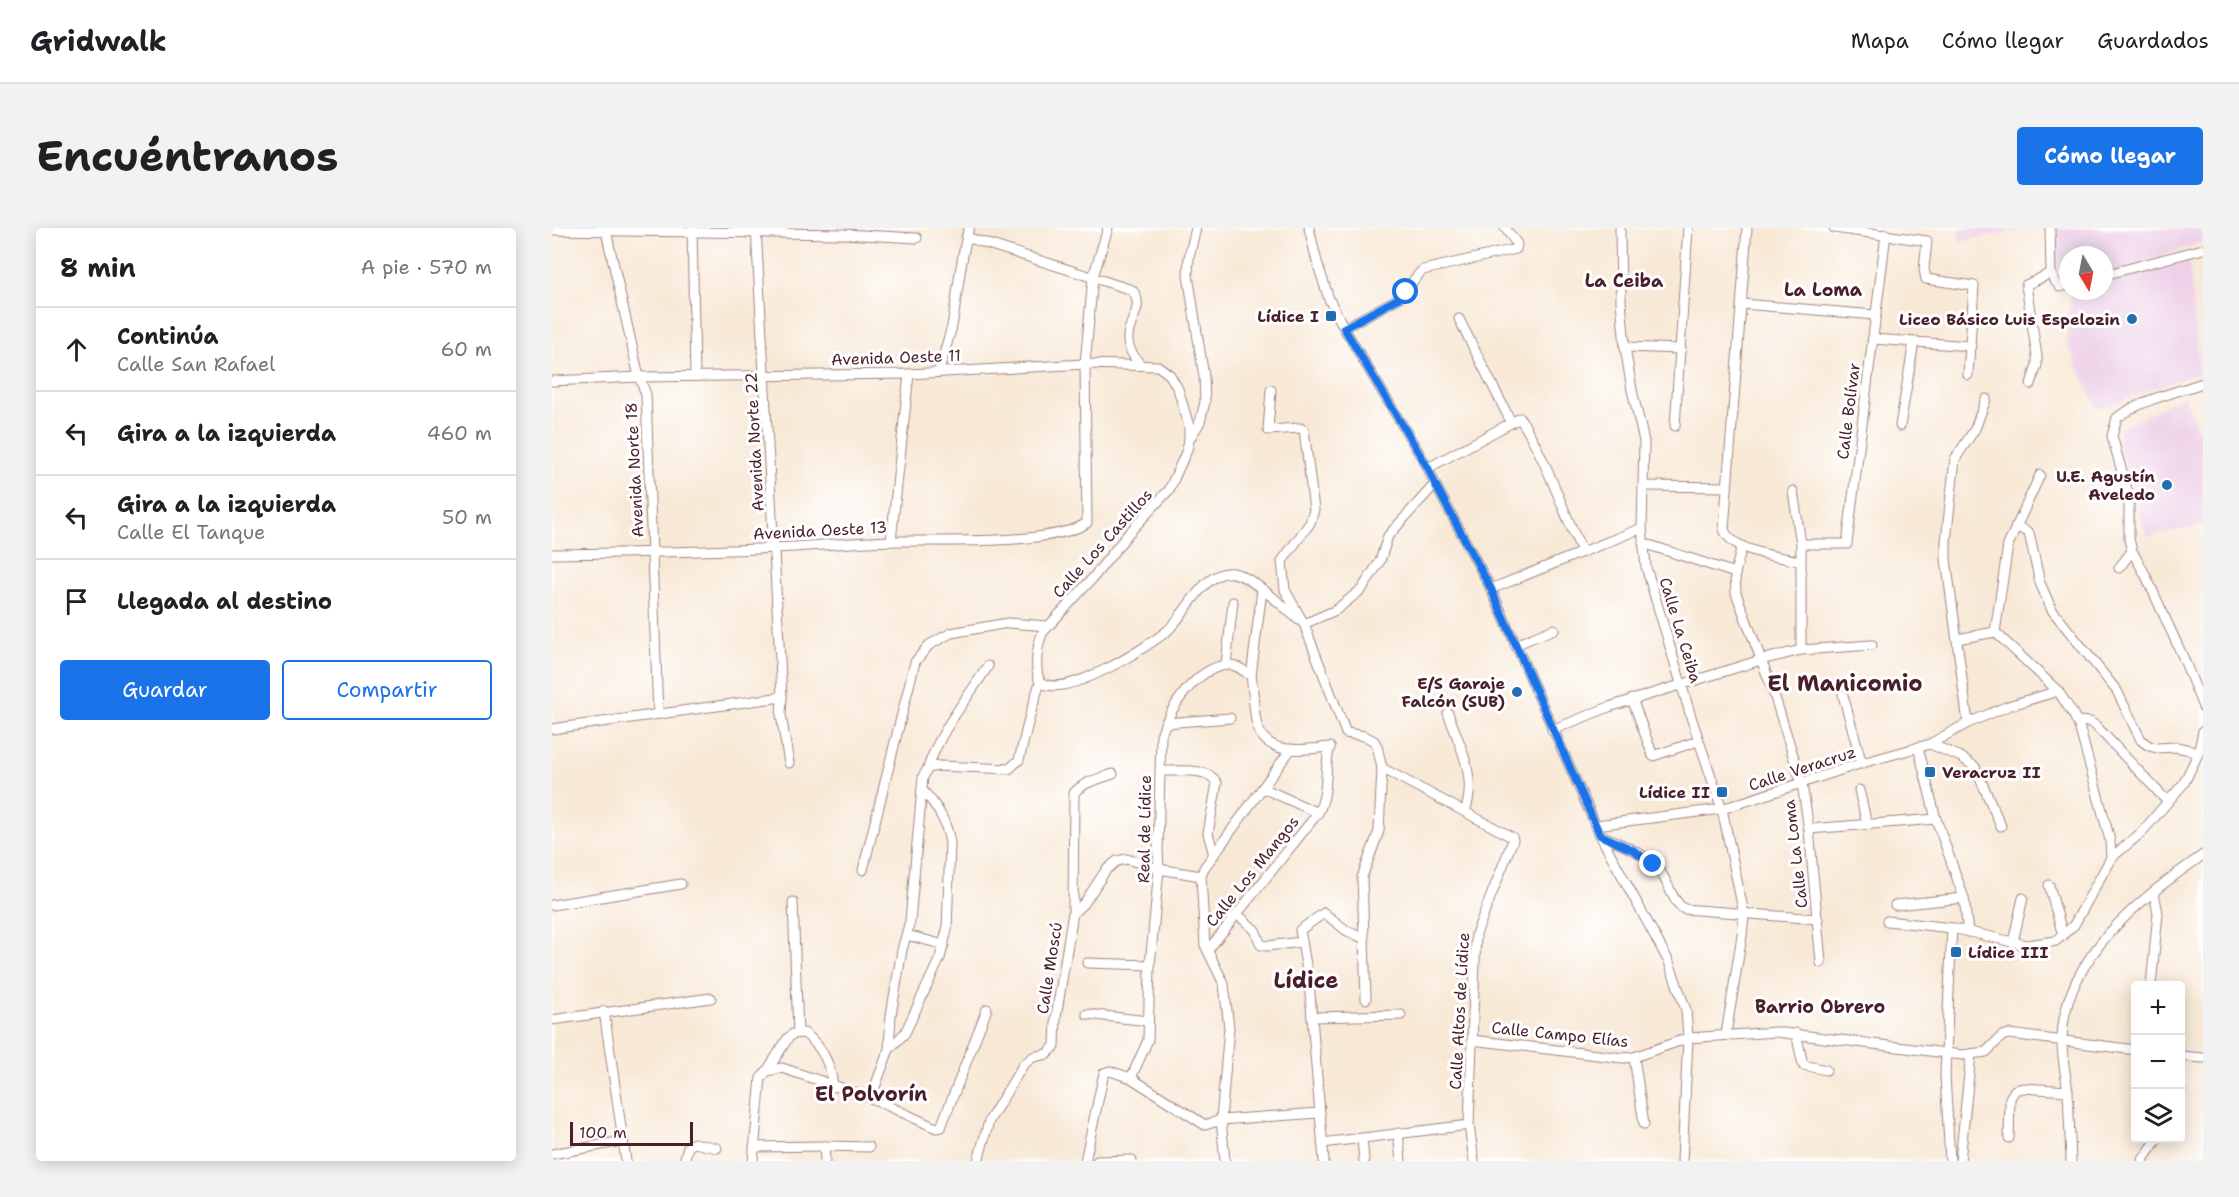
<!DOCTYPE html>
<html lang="es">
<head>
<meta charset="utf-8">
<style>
  :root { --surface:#fff; --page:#f2f2f2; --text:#202124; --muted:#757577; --line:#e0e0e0; --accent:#1a73e8 }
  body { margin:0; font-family:"Shantell Sans",sans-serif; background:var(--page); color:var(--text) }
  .controls { position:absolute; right:18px; bottom:18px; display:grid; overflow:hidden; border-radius:6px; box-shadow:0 3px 15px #0003 }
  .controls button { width:54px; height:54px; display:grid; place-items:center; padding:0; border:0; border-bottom:2px solid var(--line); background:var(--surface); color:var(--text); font:30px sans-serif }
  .compass { position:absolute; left:1507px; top:18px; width:54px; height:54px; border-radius:50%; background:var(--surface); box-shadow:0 3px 15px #0003; rotate:170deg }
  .scale { position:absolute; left:18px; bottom:15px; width:123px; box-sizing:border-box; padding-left:6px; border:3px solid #4a1f2b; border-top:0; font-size:16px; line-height:21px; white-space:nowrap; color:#4a1f2b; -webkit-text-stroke:4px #fff; paint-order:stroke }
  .stop { position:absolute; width:18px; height:18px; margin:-14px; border:4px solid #1a73e8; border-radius:50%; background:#fff }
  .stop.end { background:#1a73e8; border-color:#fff; box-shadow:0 2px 6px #0008 }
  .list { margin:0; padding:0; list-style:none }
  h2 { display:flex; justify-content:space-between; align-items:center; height:78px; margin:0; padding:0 24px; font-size:26px }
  h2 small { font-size:20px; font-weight:400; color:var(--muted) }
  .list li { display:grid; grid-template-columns:39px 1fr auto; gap:18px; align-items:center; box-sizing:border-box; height:84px; padding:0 24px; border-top:2px solid var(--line) }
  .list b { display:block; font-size:22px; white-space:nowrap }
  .list p { margin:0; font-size:20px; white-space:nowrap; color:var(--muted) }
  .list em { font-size:20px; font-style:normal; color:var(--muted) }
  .actions { display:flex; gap:12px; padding:18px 24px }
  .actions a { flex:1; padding:14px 0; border:2px solid var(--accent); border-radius:6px; text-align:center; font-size:21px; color:var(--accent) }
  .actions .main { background:var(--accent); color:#fff }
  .icon { flex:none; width:33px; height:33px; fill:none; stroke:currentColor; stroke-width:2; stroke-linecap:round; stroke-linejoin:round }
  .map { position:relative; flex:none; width:1651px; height:933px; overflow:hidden; border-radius:6px }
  header { display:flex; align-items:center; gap:36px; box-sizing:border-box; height:84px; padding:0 30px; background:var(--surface); border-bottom:2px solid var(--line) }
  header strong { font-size:28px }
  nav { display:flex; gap:33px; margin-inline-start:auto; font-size:21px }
  .intro { display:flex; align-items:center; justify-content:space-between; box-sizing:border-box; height:144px; padding:0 36px }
  h1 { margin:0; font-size:42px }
  .button { padding:15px 27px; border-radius:6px; background:var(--accent); color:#fff; font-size:21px; font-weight:700 }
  main { display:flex; gap:36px; padding:0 36px }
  aside { flex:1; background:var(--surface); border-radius:6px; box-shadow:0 3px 15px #0003 }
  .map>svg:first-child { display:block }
  .built { fill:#eed0e8 }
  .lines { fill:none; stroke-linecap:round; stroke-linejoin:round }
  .minor-casing { stroke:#a18481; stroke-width:11 }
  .minor { stroke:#fff; stroke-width:9 }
  .route { stroke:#1a73e8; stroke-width:8 }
  .poi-dot { fill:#1f6fb2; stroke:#fff; stroke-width:2 }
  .labels { text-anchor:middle; stroke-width:6; stroke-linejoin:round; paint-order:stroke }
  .poi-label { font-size:16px; font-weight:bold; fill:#4a1f2b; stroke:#fff; text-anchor:end }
  .street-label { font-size:16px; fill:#4a1f2b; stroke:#fff }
  .neighbourhood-label { font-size:18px; font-weight:bold; fill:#4a1f2b; stroke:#fff }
  .quarter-label { font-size:20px; font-weight:bold; fill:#4a1f2b; stroke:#fff }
  .district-label { font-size:22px; font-weight:bold; fill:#4a1f2b; stroke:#fff }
</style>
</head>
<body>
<header>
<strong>Gridwalk</strong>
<nav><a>Mapa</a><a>Cómo llegar</a><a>Guardados</a></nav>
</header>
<div class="intro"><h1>Encuéntranos</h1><a class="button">Cómo llegar</a></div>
<main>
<aside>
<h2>8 min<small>A pie · 570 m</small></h2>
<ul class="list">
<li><svg class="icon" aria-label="ahead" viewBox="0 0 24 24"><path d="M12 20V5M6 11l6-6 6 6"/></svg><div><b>Continúa</b><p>Calle San Rafael</p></div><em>60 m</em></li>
<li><svg class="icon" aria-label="left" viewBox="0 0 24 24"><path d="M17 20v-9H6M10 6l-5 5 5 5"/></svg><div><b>Gira a la izquierda</b></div><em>460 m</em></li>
<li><svg class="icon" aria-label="left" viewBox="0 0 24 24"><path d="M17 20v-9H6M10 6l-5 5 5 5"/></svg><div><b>Gira a la izquierda</b><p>Calle El Tanque</p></div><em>50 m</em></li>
<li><svg class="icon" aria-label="arrive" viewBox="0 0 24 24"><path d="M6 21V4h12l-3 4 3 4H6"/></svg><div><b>Llegada al destino</b></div></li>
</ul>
<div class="actions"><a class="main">Guardar</a><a>Compartir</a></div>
</aside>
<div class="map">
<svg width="1651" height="933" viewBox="0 0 1651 933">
  <rect width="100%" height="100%" fill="#fff"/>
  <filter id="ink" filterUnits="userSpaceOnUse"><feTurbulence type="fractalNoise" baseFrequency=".0167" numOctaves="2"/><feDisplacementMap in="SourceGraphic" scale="12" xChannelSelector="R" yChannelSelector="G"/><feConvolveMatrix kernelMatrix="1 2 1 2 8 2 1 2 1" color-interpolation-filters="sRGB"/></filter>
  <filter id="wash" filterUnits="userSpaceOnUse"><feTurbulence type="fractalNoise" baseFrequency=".008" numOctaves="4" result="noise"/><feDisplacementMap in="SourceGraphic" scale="24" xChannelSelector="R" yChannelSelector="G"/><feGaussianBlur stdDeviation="1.35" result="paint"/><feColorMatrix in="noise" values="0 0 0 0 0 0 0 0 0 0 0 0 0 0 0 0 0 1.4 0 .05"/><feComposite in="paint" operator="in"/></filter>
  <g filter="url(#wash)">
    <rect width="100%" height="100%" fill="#f8e9d7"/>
    <g class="built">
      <polygon points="1404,0 1490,0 1471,1 1409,13"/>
      <polygon points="1505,0 1651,0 1651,14 1552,48 1552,27 1516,27 1516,56 1512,57 1507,42"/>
      <polygon points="1637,33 1647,144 1546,181 1515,116 1519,66 1529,63 1552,63 1552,56"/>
      <polygon points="1632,168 1651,213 1651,298 1594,308 1566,215 1568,201"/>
    </g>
  </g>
  <g filter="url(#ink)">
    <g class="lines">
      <g class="minor-casing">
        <g id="minor">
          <polyline points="140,0 143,148"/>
          <polyline points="204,0 230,469 229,487 237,535"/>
          <polyline points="757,0 765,34 777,71 792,100 876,240 883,256 939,361 1048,607 1117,734 1134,782 1136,810 1130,933"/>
          <polyline points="1068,0 1069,73 1073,119 1080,162 1092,213 1090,300 1094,339 1140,492 1170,581 1192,686 1190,708 1174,806"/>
          <path d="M1195,0l-23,301c6,22 56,28 75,32"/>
          <polyline points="1282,0 1375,13 1372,41 1374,51 1422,58 1416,147"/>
          <polyline points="1498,0 1499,45 1502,52 1508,59 1516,57"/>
          <polyline points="0,2 291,6 365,10"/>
          <polyline points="54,3 87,149 94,166 106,486"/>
          <path d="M414,9l166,53c20,24 -25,40 9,75"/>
          <polyline points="1552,47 1651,21"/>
          <polyline points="1191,76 1323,87"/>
          <polyline points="907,91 959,194"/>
          <path d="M792,100l55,-30c10,-8 14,-20 24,-28l93,-21 1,-5 -12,-16"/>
          <polyline points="1321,111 1419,118"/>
          <polyline points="1073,119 1129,121"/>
          <path d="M387,143c4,-15 9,-30 13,-45 6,-33 8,-66 17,-98"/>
          <polyline points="0,153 87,149 357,146 533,136 606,138 618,147 626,161 637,198 637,212"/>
          <path d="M1651,155c-25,8 -67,19 -86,35l-5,18 17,61v42l3,12 13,23 38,83 20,50"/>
          <polyline points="1479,156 1485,137 1485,128 1474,57 1499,45"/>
          <polyline points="719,162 716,202 748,200 752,202 762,282 758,295 730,333 733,362 752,396 794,505"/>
          <polyline points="1123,198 1136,0"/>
          <polyline points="1348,198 1362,114"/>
          <path d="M876,240l92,-50c27,42 41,89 62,133"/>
          <polyline points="1091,258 1174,259"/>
          <polyline points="1241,263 1249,316 1249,422"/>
          <polyline points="1464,298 1477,305 1488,355 1500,382 1565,463 1589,512 1597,518 1605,520 1624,519 1634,521 1646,526"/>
          <polyline points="339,313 357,146"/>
          <polyline points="1091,315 1183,345"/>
          <polyline points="1249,316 1295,316 1334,6"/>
          <polyline points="1190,318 1183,345 1184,365 1221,463 1250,556 1257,601 1269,735"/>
          <path d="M0,326c75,-1 149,-2 223,-6 40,-2 79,-6 119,-7 46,-1 156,5 193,-18l-2,-159 8,-87 15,-49"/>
          <polyline points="1567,340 1580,323"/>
          <polyline points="939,361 1090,300"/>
          <polyline points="752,396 784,382 810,361 828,333 836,308 883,256"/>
          <polyline points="1443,404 1456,317 1488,247"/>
          <polyline points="1405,411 1443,404 1506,463 1521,486 1527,498 1558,612 1559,630"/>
          <polyline points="963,417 1002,401"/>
          <polyline points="674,436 681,374"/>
          <polyline points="699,448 710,362"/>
          <path d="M488,454c25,18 106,-34 127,-51 18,-15 38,-63 66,-58 18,3 52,35 66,47"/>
          <polyline points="1291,467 1310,536"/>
          <polyline points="1080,471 1101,528 1146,513"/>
          <path d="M896,485c11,31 30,65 17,98"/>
          <polyline points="1525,493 1538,494 1544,498 1616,574"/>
          <polyline points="613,495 678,490"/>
          <polyline points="1416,495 1394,331 1394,313 1403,231 1423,201 1434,171"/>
          <polyline points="0,501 230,469"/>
          <polyline points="1000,502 1057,479 1209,432 1249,422 1320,417"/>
          <polyline points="794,505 813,508 822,513 825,518 830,540 827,603 810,649 814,771"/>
          <polyline points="1378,516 1409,529 1423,539 1449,598"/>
          <polyline points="1366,519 1384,591 1412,670 1416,704"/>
          <path d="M376,540c12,-38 39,-69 60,-102"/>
          <polyline points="830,540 960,609 961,612 924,706 917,897 922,933"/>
          <path d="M608,543c17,1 48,-5 57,12l-9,50 6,22"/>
          <polyline points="711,560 766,585"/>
          <polyline points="1307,562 1315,596"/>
          <polyline points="1044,597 1170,581 1307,536 1378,516 1416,495 1456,478 1506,463"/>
          <polyline points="1257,601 1384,591"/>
          <path d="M1049,607c21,10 46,18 60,38 8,11 11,28 23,36l134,10"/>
          <polyline points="311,642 363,434 377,417 399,405 456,395 495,398"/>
          <polyline points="1497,657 1511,708"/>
          <polyline points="241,674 246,805"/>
          <polyline points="0,677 129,656"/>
          <polyline points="1343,677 1412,670"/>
          <polyline points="521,685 533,674 554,642 565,633 575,631 607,641 649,648"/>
          <polyline points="685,686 703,702 709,717 715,718 750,714"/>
          <polyline points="1335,693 1400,700 1474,717 1504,713 1522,697 1559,630 1589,605 1632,555 1646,526 1651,503"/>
          <polyline points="355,707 392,717"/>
          <polyline points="1461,714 1471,670"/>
          <path d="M656,722l110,-137c12,-23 5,-43 12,-66"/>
          <polyline points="535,735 598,737"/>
          <polyline points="1599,758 1606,685 1602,665"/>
          <polyline points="52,783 74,933"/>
          <polyline points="535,786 596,793"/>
          <polyline points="760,789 849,787"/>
          <polyline points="0,792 159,770"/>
          <polyline points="1244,805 1251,837 1274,842"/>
          <polyline points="920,812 1071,830 1082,829 1136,810 1224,804 1410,827 1434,824 1450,808 1457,806 1584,822"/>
          <path d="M337,821l16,-16 35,-75 7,-28 3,-87c-3,-20 -14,-39 -28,-53"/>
          <polyline points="1628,828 1651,830"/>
          <polyline points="1082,829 1092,896"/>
          <path d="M281,859c-2,-22 -11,-41 -29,-54l-11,1 -5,4 -21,33 15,-3 89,30 65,30 5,-1 46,-118"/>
          <path d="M319,870l18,-49 2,-34 11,-65 8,-29 13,-144 5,-9 10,-2 71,3 10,-9 11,-45 10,-33c-6,-13 -3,-38 3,-50l49,-53 36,-45 41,-44 18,-40 2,-10 11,-18 5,-20 -1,-25 -16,-102 1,-18 7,-29"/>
          <path d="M767,885l-98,7 -16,5 -74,-47 17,-38 2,-75 9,-96 -1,-19 3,-115c9,-27 34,-66 65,-70 9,-2 18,6 25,11 3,14 2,39 7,52 10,29 48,21 72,19"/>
          <polyline points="846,905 849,933"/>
          <polyline points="810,910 812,933"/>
          <polyline points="1457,910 1458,870 1463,862 1471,860 1516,863"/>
          <polyline points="770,915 917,897"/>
          <polyline points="202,919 272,918"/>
          <polyline points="0,926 71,913"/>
          <polyline points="132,933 136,919 142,915 165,920"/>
          <polyline points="201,933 209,850 215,843"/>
          <polyline points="273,933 272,918 317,919"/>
          <path d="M426,933l11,-40 34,-56 10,-8 14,-3 8,-8 1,-29 17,-104 1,-120c9,-11 25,-14 39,-19"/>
          <polyline points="533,933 552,845 558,843 579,850"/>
          <polyline points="545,933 580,932"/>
          <polyline points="673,933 669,892 677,800 672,756 653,717 649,648 652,640 739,521"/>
          <polyline points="772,933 757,754 748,702 772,685 795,703 811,710"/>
          <polyline points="1398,933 1393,847 1400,700"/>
          <polyline points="1408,933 1419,826"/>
          <path d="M1519,933c-1,-23 -2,-46 -3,-69 -2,-16 -6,-34 -6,-50 0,-84 78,-143 141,-187"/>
          <polyline points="1590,933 1606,910"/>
        </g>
      </g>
      <use href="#minor" class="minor"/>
    </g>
  </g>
  <g class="lines" filter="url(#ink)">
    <polyline class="route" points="854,64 847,70 792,100 876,240 883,256 939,361 1048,607 1081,622 1101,636"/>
  </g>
  <g class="poi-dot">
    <rect x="773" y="82" width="12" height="12" rx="3"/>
    <circle cx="1580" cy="91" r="6"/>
    <circle cx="1615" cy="257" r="6"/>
    <circle cx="965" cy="464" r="6"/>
    <rect x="1372" y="538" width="12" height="12" rx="3"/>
    <rect x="1164" y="558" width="12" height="12" rx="3"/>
    <rect x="1398" y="718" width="12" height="12" rx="3"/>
  </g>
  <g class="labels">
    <g class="poi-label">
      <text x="767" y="94">Lídice I</text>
      <text x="1568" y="97">Liceo Básico Luis Espelozin</text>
      <text x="1603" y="254">U.E. Agustín<tspan x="1603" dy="18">Aveledo</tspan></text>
      <text x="953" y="461">E/S Garaje<tspan x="953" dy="18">Falcón (SUB)</tspan></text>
      <text x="1390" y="550" text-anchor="start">Veracruz II</text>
      <text x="1158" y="570">Lídice II</text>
      <text x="1416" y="730" text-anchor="start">Lídice III</text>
    </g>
    <g class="street-label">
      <text transform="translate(344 129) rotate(-2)" y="6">Avenida Oeste 11</text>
      <text transform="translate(1296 183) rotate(-83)" y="6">Calle Bolívar</text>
      <text transform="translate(202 214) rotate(-93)" y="6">Avenida Norte 22</text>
      <text transform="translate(82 242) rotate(-93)" y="6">Avenida Norte 18</text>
      <text transform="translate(268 302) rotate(-3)" y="6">Avenida Oeste 13</text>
      <text transform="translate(550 315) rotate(-48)" y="6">Calle Los Castillos</text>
      <text transform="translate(1129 402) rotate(73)" y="6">Calle La Ceiba</text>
      <text transform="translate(1250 540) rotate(-18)" y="6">Calle Veracruz</text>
      <text transform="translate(592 601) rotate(-89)" y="6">Real de Lídice</text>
      <text transform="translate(1243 626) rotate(-97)" y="6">Calle La Loma</text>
      <text transform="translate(700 643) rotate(-51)" y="6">Calle Los Mangos</text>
      <text transform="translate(497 740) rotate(-81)" y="6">Calle Moscú</text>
      <text transform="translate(907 783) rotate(-87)" y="6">Calle Altos de Lídice</text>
      <text transform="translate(1008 806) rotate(6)" y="6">Calle Campo Elías</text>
    </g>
    <g class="neighbourhood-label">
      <text x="1072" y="59">La Ceiba</text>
      <text x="1271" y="68">La Loma</text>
      <text x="1268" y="785">Barrio Obrero</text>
    </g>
    <g class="quarter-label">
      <text x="319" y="873">El Polvorín</text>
    </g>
    <g class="district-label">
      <text x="1293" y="463">El Manicomio</text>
      <text x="754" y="760">Lídice</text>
    </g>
  </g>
</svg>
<div class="controls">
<button>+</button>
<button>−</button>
<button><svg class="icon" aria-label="layers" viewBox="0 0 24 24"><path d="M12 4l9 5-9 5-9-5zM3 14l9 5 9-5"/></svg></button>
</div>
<svg class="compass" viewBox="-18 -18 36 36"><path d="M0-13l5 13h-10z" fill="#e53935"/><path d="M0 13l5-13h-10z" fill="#757577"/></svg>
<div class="scale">100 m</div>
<div class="stop" style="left:854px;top:64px"></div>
<div class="stop end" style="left:1101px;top:636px"></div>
</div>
</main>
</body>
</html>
